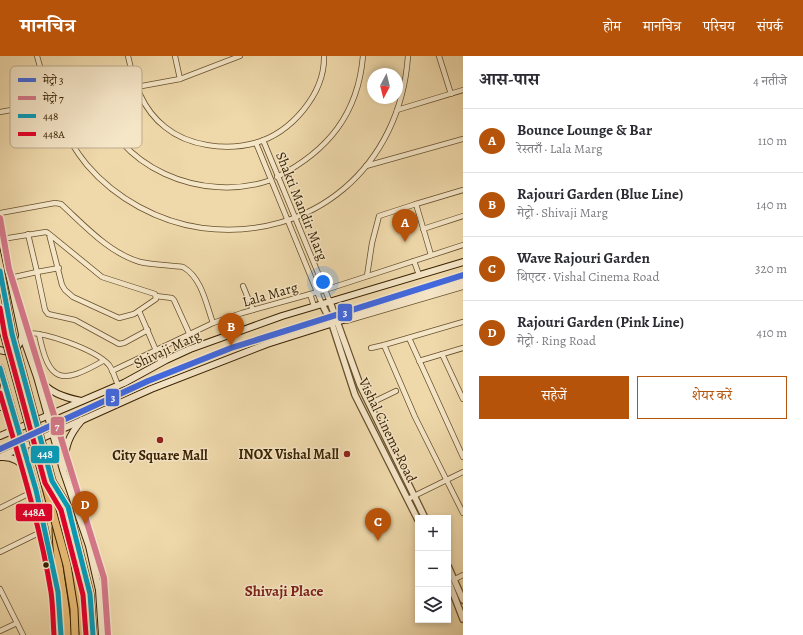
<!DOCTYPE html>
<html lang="hi">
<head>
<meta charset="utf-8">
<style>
  :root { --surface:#fff; --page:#f2f2f3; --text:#2b2b33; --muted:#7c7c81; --line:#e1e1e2; --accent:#b45309 }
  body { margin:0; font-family:Alegreya,"Noto Serif Devanagari",serif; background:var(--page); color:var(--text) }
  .controls { position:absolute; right:12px; bottom:12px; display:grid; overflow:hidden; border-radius:0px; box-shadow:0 2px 6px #0003 }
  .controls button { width:36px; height:36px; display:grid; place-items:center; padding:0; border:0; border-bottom:1px solid var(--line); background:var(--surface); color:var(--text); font:20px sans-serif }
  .compass { position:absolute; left:367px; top:12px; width:36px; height:36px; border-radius:50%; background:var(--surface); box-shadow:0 2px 6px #0003; rotate:187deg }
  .you { position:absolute; left:323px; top:226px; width:14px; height:14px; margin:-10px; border:3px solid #fff; border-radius:50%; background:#1a73e8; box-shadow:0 0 0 6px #1a73e833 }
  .badge { display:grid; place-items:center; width:26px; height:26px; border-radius:50%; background:var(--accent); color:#fff; font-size:13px; font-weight:700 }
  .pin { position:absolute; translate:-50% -33px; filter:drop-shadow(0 1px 2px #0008) }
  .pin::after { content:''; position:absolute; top:21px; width:14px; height:12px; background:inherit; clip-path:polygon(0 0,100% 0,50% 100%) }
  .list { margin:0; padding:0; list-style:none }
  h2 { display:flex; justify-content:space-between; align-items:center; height:52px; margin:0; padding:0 16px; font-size:17px }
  h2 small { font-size:13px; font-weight:400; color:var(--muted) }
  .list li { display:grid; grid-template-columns:26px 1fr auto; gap:12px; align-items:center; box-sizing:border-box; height:64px; padding:0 16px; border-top:1px solid var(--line) }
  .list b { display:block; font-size:15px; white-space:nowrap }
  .list p { margin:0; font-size:13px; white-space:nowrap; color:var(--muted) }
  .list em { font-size:13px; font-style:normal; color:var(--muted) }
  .actions { display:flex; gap:8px; padding:12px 16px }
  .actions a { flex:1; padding:9px 0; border:1px solid var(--accent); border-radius:0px; text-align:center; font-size:14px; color:var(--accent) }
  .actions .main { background:var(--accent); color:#fff }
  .icon { flex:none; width:22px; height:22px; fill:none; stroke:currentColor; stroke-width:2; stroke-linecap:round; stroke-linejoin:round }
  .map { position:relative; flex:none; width:463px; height:579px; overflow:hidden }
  header { display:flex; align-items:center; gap:24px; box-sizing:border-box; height:56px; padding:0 20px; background:var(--accent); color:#fff }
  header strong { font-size:19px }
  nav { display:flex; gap:22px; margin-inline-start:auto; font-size:14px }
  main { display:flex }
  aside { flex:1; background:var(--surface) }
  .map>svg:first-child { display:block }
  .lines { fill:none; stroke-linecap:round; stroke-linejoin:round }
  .minor-casing { stroke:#66502c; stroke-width:6 }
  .tertiary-casing { stroke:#66502c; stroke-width:8 }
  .secondary-casing { stroke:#392201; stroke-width:8 }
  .primary-casing { stroke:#392201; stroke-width:9 }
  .minor { stroke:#f5e6c8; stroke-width:4.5 }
  .tertiary { stroke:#f5e6c8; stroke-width:5.5 }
  .secondary { stroke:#f5e6c8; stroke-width:6 }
  .primary { stroke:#e8bc76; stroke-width:7 }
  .primary-bridge-casing { stroke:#392201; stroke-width:9; stroke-linecap:butt }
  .primary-bridge { stroke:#e8bc76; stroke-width:7 }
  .bus-1-casing { stroke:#f5e6c8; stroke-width:8 }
  .bus-2-casing { stroke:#f5e6c8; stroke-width:8 }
  .bus-1 { stroke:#069cba; stroke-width:5 }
  .bus-2 { stroke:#e4002b; stroke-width:5 }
  .metro-1-casing { stroke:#f5e6c8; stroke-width:9 }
  .metro-2-casing { stroke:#f5e6c8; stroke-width:9 }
  .metro-1 { stroke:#4169e1; stroke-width:6 }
  .metro-2 { stroke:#d5788a; stroke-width:6 }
  .poi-dot { fill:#8f2418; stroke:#f5e6c8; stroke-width:1.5 }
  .bus-dot { fill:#392201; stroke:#f5e6c8; stroke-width:1.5 }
  .labels { text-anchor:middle; stroke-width:3; stroke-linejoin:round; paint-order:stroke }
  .street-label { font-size:14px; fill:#392201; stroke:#f5e6c8 }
  .poi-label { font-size:14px; font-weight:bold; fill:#392201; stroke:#f5e6c8; text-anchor:end }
  .neighbourhood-label { font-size:15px; font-weight:bold; fill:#7a1f14; stroke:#f5e6c8 }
  .key { fill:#f5e6c8; stroke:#bdab8c; stroke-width:1 }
  .key-label { font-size:11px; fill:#392201 }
  .line-badge { stroke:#f5e6c8; stroke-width:1.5 }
  .badge-label { font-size:11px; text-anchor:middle; font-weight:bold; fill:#fff }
</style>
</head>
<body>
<header>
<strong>मानचित्र</strong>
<nav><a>होम</a><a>मानचित्र</a><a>परिचय</a><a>संपर्क</a></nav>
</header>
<main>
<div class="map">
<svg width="463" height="579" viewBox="0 0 463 579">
  <rect width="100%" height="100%" fill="#efd9ab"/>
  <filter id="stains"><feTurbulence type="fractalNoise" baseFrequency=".005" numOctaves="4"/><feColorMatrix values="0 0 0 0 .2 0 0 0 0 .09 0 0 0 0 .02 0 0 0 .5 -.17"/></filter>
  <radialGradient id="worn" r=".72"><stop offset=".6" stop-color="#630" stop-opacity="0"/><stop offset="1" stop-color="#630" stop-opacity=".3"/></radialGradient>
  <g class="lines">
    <g class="minor-casing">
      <g id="minor">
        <path d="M37,0c10,38 25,79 50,109 29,34 72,57 115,63 111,14 198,-61 206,-172"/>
        <path d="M128,0c6,27 14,53 37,71 23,19 61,24 90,16 36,-10 70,-49 69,-87"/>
        <polyline points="175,0 180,23"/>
        <polyline points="439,0 451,38"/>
        <path d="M97,38c16,74 106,110 174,86"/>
        <polyline points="397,54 463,34"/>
        <polyline points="0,56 180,23 240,0"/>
        <polyline points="263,84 330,246"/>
        <polyline points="256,87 322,248"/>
        <polyline points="366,110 463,83"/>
        <path d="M277,121c51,-26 81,-63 86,-121"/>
        <path d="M0,157l55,-10 6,1c23,21 48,49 79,58 14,3 29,3 43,5 19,11 23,37 30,56"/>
        <polyline points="423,173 463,160"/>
        <polyline points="28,178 37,216 59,212"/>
        <polyline points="2,183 46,176 48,177 102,221 155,238 156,243 134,258 119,262 73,241 65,234 62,229 49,178"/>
        <polyline points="431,199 416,148 463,134"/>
        <polyline points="414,205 419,219"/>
        <polyline points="367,220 372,187 379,160 416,148"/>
        <polyline points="10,222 37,216 45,254 48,258 75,264 119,288 124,287 148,274"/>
        <polyline points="243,230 253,254"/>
        <polyline points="310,238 314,250"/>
        <polyline points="156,240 172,242 174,244 189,277"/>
        <polyline points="139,255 161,306"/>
        <polyline points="346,265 463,231"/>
        <polyline points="463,266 384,289 415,361 463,457"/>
        <path d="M22,278c18,-5 74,16 87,31 4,5 6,14 9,20"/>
        <path d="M39,278c10,49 22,51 64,27"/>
        <polyline points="409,282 463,401"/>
        <polyline points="371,292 384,289"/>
        <polyline points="442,298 463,343"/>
        <polyline points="419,305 463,292"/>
        <polyline points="112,315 213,267 242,257 325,234 463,189"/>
        <polyline points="369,348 396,335"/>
        <polyline points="408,443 463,416"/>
        <polyline points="0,452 36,434"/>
        <polyline points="0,496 45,474"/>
        <polyline points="455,523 463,519"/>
        <polyline points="0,533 23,579"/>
        <polyline points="0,575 17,567"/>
      </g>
    </g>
    <g class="tertiary-casing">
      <g id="tertiary">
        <polyline points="330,246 360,329 425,462"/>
        <polyline points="322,248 332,268 355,339 418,464"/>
        <polyline points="448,510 463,544"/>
        <polyline points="448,524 463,563"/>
      </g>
    </g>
    <g class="secondary-casing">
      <g id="secondary">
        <polyline points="0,176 22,278 37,321 63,414 89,490 99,534 102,579"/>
        <path d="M0,294c12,4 20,-3 22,-14"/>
        <polyline points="0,312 36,434 45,474 58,536 61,579"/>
        <path d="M38,322c12,15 25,19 43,23"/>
        <polyline points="0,351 4,329"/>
        <polyline points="0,380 124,327 166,304 190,293 282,260 463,206"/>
        <polyline points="0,401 151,333 267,288 463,226"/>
        <path d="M0,401c12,-1 21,4 28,14"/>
        <path d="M65,411c-1,-20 4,-32 17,-47"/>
      </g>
    </g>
    <g class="primary-casing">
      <g id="primary">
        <polyline points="52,425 68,451 90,538 93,579"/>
        <path d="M54,433c13,49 26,95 29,146"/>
        <path d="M56,472c0,36 10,71 12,107"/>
      </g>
    </g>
    <use href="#minor" class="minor"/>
    <use href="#tertiary" class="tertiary"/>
    <use href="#secondary" class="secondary"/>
    <use href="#primary" class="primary"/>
    <g class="primary-bridge-casing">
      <g id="primary-bridge">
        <polyline points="0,215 12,278 52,425"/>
        <polyline points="0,263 67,509 74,553 75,579"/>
      </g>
    </g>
    <use href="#primary-bridge" class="primary-bridge"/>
    <g class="bus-1-casing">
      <g id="bus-1">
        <polyline points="0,215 12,278 52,425 68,451 90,538 93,579"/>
        <polyline points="0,312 36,434 58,536 61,579"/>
      </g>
    </g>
    <g class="bus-2-casing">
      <g id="bus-2">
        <polyline points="0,252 5,280 45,427 61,454 83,539 86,579"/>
        <path d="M0,337c19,65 40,131 51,199 2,14 2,29 3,43"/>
      </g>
    </g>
    <use href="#bus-1" class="bus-1"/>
    <use href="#bus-2" class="bus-2"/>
    <g class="metro-1-casing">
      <polyline id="metro-1" points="0,393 148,325 231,292 463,219"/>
    </g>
    <g class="metro-2-casing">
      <polyline id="metro-2" points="0,162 9,213 104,522 108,579"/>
    </g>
    <use href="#metro-1" class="metro-1"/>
    <use href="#metro-2" class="metro-2"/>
  </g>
  <g class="poi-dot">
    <circle cx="160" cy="384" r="4"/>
    <circle cx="347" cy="398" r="4"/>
  </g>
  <circle class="bus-dot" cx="46" cy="509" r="3.5"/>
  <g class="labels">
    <g class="street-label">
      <text transform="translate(302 150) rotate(68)" y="5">Shakti Mandir Marg</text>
      <text transform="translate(270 238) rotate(-16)" y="5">Lala Marg</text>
      <text transform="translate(167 293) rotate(-25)" y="5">Shivaji Marg</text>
      <text transform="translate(388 374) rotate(64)" y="5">Vishal Cinema Road</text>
    </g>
    <g class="poi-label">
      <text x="339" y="403">INOX Vishal Mall</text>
      <text x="160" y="404" text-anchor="middle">City Square Mall</text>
    </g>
    <g class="neighbourhood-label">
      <text x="284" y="540">Shivaji Place</text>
    </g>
  </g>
  <rect x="10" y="10" width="132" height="82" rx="6" class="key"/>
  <rect x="18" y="22" width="18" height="4" fill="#4169e1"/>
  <rect x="18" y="40" width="18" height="4" fill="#d5788a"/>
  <rect x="18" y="58" width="18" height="4" fill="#069cba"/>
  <rect x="18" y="76" width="18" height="4" fill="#e4002b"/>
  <g class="key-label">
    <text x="43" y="28">मेट्रो 3</text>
    <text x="43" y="46">मेट्रो 7</text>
    <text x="43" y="64">448</text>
    <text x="43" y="82">448A</text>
  </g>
  <g class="line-badge">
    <rect x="337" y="247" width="16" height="19" rx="4" fill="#4169e1"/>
    <rect x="105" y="332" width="15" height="19" rx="4" fill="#4169e1"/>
    <rect x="50" y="360" width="15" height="20" rx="4" fill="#d5788a"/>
    <rect x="30" y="389" width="30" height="19" rx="4" fill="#069cba"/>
    <rect x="15" y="447" width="38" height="19" rx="4" fill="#e4002b"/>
  </g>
  <g class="badge-label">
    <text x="345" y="260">3</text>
    <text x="113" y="345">3</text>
    <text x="57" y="374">7</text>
    <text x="45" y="402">448</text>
    <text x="34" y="460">448A</text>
  </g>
  <rect width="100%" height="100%" filter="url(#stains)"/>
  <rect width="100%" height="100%" fill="url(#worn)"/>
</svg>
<div class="controls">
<button>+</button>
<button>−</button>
<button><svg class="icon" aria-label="layers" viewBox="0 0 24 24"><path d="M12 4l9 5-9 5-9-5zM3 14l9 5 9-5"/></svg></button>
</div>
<svg class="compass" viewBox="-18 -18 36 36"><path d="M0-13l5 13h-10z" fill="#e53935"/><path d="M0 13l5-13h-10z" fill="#7c7c81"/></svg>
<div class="you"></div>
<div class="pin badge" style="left:405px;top:186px">A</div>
<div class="pin badge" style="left:231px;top:290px">B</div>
<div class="pin badge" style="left:378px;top:485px">C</div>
<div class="pin badge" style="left:85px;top:468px">D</div>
</div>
<aside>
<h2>आस-पास<small>4 नतीजे</small></h2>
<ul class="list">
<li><span class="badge">A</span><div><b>Bounce Lounge &amp; Bar</b><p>रेस्तराँ · Lala Marg</p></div><em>110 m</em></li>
<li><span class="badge">B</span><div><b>Rajouri Garden (Blue Line)</b><p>मेट्रो · Shivaji Marg</p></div><em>140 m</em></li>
<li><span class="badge">C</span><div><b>Wave Rajouri Garden</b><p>थिएटर · Vishal Cinema Road</p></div><em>320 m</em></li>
<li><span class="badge">D</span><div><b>Rajouri Garden (Pink Line)</b><p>मेट्रो · Ring Road</p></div><em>410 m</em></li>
</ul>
<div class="actions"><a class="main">सहेजें</a><a>शेयर करें</a></div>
</aside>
</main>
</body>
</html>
